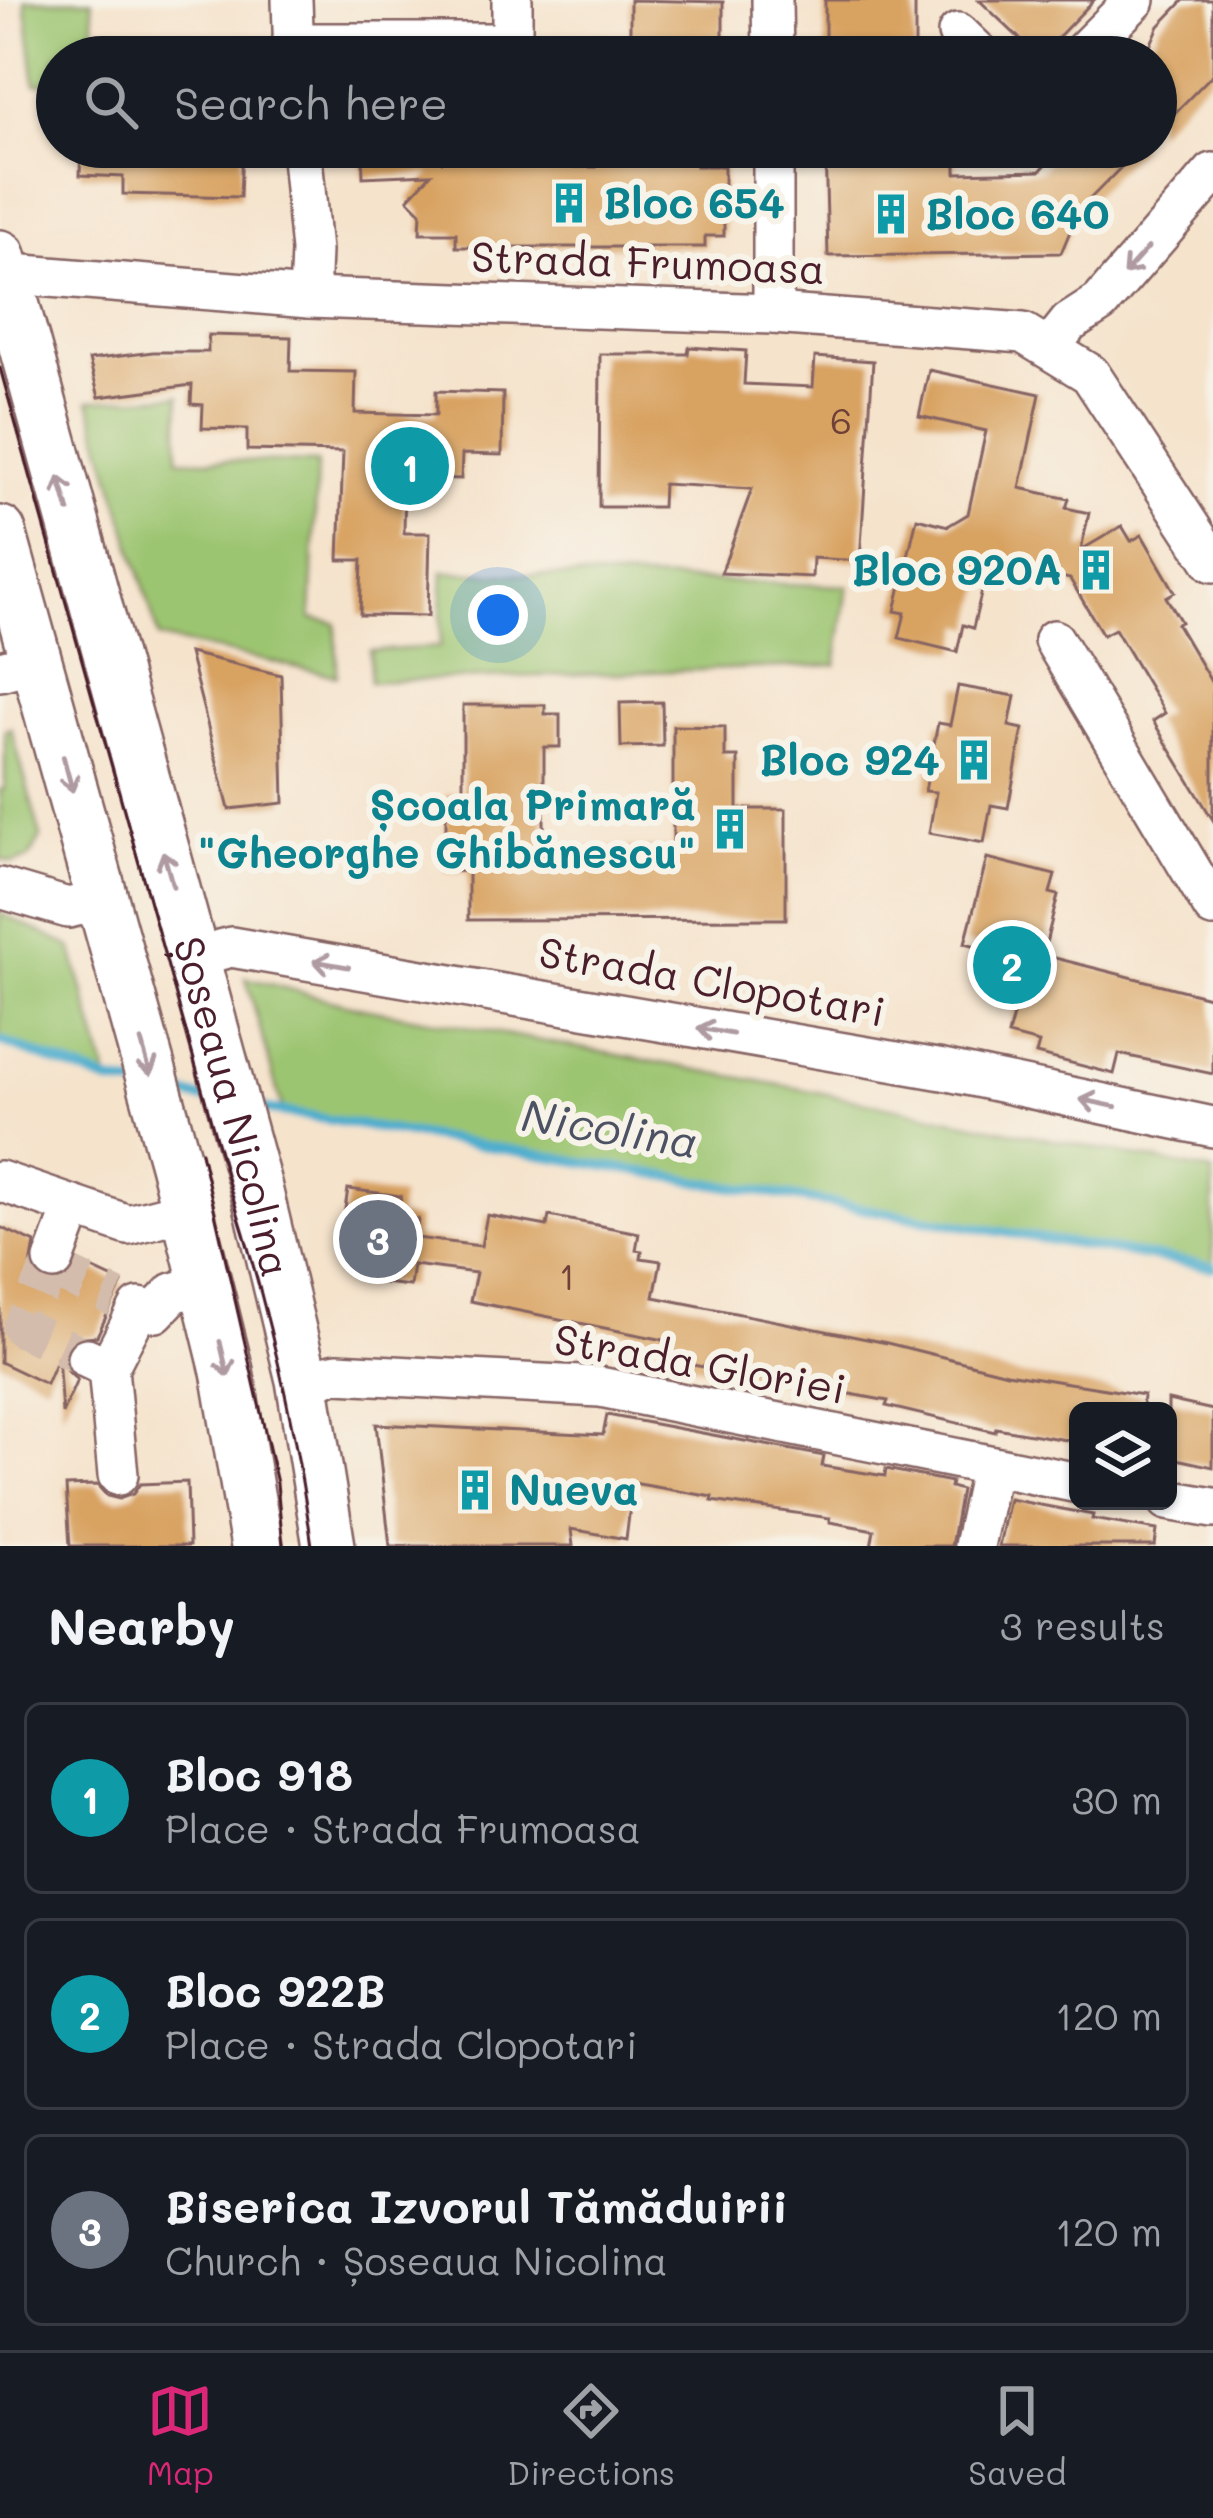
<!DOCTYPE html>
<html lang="en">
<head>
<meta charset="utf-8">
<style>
  :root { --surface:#171b24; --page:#242831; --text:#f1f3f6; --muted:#9ea1a6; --line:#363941; --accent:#db2777 }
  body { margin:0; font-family:Mali,sans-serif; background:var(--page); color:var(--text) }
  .controls { position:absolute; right:36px; bottom:36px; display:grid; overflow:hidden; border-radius:18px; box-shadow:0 3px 9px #0004 }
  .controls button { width:108px; height:108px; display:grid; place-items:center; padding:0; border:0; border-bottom:3px solid var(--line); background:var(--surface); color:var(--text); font:60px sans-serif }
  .you { position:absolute; left:498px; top:615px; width:42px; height:42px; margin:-30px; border:9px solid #fff; border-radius:50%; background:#1a73e8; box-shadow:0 0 0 18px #1a73e833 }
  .badge { display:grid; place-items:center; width:78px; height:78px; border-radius:50%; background:var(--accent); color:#fff; font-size:39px; font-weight:700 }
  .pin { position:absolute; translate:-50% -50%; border:6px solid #fff; box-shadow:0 3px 12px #0006 }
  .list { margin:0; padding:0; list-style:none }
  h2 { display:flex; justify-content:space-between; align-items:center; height:156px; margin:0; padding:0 48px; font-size:51px }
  h2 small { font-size:39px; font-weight:400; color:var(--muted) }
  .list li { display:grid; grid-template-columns:78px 1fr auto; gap:36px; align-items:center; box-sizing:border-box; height:192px; margin:0 24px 24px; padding:0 24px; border:3px solid var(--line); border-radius:18px }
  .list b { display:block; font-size:45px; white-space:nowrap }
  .list p { margin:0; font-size:39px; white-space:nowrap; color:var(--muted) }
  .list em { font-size:39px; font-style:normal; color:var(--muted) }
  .icon { flex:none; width:66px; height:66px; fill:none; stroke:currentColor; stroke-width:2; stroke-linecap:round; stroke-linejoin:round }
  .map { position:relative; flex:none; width:1213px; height:1546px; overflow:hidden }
  .search { position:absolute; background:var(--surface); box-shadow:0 3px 9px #0004; left:36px; right:36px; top:36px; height:132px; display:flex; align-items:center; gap:30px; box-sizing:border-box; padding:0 42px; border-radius:66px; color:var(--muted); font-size:45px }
  .sheet { height:804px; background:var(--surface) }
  nav { display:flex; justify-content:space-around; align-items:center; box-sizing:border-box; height:168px; border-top:3px solid var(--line); background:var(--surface); font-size:33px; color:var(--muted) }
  nav a { display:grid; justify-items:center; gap:6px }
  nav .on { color:var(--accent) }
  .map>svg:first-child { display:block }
  .green { fill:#9cc571; stroke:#73724e; stroke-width:3 }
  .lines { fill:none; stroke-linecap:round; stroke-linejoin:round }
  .stream { stroke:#50aece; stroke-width:10 }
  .building { fill:#d8a261 }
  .minor-tunnel { stroke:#d3bcac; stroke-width:39; stroke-dasharray:39 20; stroke-linecap:butt }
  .minor-casing { stroke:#866463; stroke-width:44 }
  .major-casing { stroke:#866463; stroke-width:56 }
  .minor { stroke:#fff; stroke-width:39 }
  .major { stroke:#fff; stroke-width:51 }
  .tram { stroke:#4a1f2b; stroke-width:3 }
  .oneway { stroke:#ae9aa0 }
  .labels { text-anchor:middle; stroke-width:12; stroke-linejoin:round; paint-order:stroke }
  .number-label { font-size:36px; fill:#6e4038 }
  .culture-label { font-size:42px; font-weight:bold; fill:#0d838f; stroke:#f7f3e8; text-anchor:start }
  .street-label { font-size:42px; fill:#4a1f2b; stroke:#f7f3e8 }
  .water-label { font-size:45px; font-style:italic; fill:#4c5164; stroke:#f7f3e8 }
</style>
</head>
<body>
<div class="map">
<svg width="1213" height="1546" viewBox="0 0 1213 1546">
  <rect width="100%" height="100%" fill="#f7f3e8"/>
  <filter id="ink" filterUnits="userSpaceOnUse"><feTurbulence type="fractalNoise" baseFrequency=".00833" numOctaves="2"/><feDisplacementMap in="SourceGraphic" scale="24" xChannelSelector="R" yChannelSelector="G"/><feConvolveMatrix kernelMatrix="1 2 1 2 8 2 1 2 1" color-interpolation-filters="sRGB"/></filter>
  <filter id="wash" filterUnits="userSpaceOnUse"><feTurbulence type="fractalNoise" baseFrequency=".004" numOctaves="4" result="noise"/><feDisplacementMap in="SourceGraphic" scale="48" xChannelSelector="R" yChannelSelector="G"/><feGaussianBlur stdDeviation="2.7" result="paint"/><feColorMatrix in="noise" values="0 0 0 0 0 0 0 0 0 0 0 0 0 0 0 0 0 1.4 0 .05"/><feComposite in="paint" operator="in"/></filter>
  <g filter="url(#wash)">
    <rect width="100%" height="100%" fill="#f5e3cc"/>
    <g class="green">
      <polygon points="25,0 92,0 96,57 57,57 57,82 35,84"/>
      <polygon points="180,395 178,459 317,463 311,619 336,623 337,676 159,638 89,401"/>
      <polygon points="443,572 848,586 836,665 370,682 370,651 440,647"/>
      <polygon points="11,728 41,837 29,858 13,863 0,859 0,790 5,789 5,730"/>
      <polygon points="0,913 71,947 109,1082 0,1041"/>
      <polygon points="246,978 358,1007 812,1091 1213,1172 1213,1267 283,1112"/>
    </g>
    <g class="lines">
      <g class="stream">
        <polyline points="0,1041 109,1082 139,1087"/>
        <polyline points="169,1092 215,1101"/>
        <polyline points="252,1107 1213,1267"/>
      </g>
    </g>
    <g id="blocks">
      <g class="building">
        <polygon points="630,0 723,2 723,57 630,57"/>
        <rect x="825" y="0" width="90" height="57"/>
        <polygon points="979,0 1094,0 1039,57"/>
        <polygon points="1184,0 1213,0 1213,74 1156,132 1156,57 1145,57 1159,26"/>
        <polygon points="81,147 242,147 240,197 123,194 123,177 80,175"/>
        <polygon points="362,147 443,147 443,161 451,153 536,152 536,167 596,167 596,155 696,155 696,166 724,166 724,236 705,236 705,247 456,247 456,233 420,233 421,212 408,199 431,174 363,177"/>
        <polygon points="825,147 956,147 956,173 1040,171 1062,147 1141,147 1079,210 1061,253 828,256"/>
        <polygon points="208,335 291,337 290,371 356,372 355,413 436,415 436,391 503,393 502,455 462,454 461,479 405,477 404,533 430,533 428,616 360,615 362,560 339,560 343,452 247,450 247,429 202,428 203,405 191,404 192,385 99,397 89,360 153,352 208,352"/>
        <polygon points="689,347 746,351 744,384 813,387 815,357 873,361 860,561 813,558 812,577 721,573 752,489 663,484 662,507 599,507 600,354 688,354"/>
        <polygon points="929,370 1040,394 1020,488 1069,499 1066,508 1089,513 1081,550 1122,526 1131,541 1142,535 1175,592 1166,597 1181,622 1177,624 1213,685 1213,820 1153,721 1165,713 1115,629 1103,635 1070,579 989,560 973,628 963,625 957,652 899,638 905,613 895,611 917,518 948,526 968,514 986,431 919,416"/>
        <polygon points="189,653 281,675 284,803 229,809"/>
        <polygon points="958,686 1015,696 1009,726 1023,729 1008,808 991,805 984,843 929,833 936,792 925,791 938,723 950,725"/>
        <polygon points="662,702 663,746 621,747 620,703"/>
        <polygon points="463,705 545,705 545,714 560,714 560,747 544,747 544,849 673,848 673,726 725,727 725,757 738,757 738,809 786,809 786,919 468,920 468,871 446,872 446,794 463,794"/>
        <polygon points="987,858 1055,875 1050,893 1058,895 1043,955 1213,998 1213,1074 1119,1054 1114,1074 1036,1054 1039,1043 1008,1035 1016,1004 1000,977 982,972 988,949 965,943"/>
        <polygon points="348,1189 401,1196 398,1217 418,1219 416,1238 481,1246 487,1215 547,1226 549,1216 639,1233 636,1250 642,1251 641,1258 661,1261 654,1297 887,1343 1007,1373 1143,1395 1142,1411 1078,1411 1078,1442 996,1428 995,1432 886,1406 888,1401 660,1359 664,1340 470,1301 476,1273 413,1265 410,1286 366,1281 369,1261 338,1256"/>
        <polygon points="0,1227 35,1243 31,1265 45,1282 57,1284 68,1279 79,1263 122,1283 97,1336 74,1338 65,1349 67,1371 77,1380 62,1414 58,1356 46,1384 0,1362"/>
        <polygon points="1168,1400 1213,1410 1213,1467 1168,1457"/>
        <polygon points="607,1415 824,1456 822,1466 885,1476 886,1469 951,1482 950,1487 961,1490 951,1546 871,1546 874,1530 830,1522 830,1518 712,1501 713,1497 633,1483 626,1539 571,1529 573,1546 390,1546 376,1424 603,1435"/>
        <polygon points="187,1482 189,1546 70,1546 66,1486 97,1485 107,1496 119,1499 133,1494 140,1484"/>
        <polygon points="1009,1499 1093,1515 1092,1519 1157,1530 1155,1546 999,1546"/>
      </g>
    </g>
  </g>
  <g filter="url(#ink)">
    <use href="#blocks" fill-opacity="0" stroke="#866463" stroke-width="3"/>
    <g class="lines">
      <g class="minor-tunnel">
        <polyline points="54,1260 22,1328 87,1358"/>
        <polyline points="51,1268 116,1298"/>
      </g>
      <g class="minor-casing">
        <g id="minor">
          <polyline points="292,0 294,57"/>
          <polyline points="772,0 773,57"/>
          <polyline points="958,33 983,57"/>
          <polyline points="292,43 512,43 512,0"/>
          <polyline points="1078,57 1135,0"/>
          <polyline points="301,147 311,251 309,298"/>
          <polyline points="773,147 773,314"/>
          <polyline points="0,273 309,298 773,314 1023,333 1090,374 1213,562"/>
          <polyline points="1050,347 1069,323 1100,303 1213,173"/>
          <polyline points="1054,640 1213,907"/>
          <polyline points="0,671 38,661"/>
          <polyline points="0,888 68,908 102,900"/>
          <polyline points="193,957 231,947 943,1070 1213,1127"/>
          <polyline points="0,1181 128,1225 187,1210"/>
          <polyline points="54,1260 73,1209"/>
          <polyline points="87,1358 108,1368 139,1308 155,1312 173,1293 206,1284"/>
          <polyline points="108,1368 118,1475"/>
          <polyline points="302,1380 337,1373 600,1387 1078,1483"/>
          <polyline points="1168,1500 1213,1508"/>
          <polyline points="974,1546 991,1466"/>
        </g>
      </g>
      <g class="major-casing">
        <g id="major">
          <path id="s1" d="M0,256l255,928 47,196 27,166"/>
          <polyline points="0,532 176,1164 227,1371 257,1546"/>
        </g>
      </g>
      <use href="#minor" class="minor"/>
      <use href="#major" class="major"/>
      <g class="tram">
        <path d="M0,368l228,813c38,119 67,241 84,365"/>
        <polyline points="201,1152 277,1483 283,1546"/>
      </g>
    </g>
    <defs><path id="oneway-shaft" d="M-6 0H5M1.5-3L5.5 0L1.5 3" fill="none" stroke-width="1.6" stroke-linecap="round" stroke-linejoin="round" transform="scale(3)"/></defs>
    <g class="oneway">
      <use href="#oneway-shaft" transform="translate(1136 261) rotate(132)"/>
      <use href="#oneway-shaft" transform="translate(64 494) rotate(-106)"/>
      <use href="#oneway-shaft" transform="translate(68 774) rotate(75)"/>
      <use href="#oneway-shaft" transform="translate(168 869) rotate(-106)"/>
      <use href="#oneway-shaft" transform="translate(331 964) rotate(-170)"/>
      <use href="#oneway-shaft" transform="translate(715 1031) rotate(-170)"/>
      <use href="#oneway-shaft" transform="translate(146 1058) rotate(74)"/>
      <use href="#oneway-shaft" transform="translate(1098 1103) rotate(-168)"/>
      <use href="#oneway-shaft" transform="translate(224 1359) rotate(77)"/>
    </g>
  </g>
  <defs>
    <g id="building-bare" transform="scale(3.24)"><path d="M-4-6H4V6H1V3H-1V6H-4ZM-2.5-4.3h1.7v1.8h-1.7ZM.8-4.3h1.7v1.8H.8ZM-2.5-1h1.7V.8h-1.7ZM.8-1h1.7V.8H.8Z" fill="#0f9aa8" stroke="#f7f3e8" stroke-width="2.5" paint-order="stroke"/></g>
  </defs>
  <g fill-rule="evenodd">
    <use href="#building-bare" x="569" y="203"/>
    <use href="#building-bare" x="891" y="214"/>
    <use href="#building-bare" x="1096" y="570"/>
    <use href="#building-bare" x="974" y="760"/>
    <use href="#building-bare" x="730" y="829"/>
    <use href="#building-bare" x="475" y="1490"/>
  </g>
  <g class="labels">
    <g class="number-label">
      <text x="841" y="434">6</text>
      <text x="567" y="1290">1</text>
    </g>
    <g class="culture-label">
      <text x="603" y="218">Bloc 654</text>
      <text x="925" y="229">Bloc 640</text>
      <text x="1062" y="585" text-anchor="end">Bloc 920A</text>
      <text x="940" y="775" text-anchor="end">Bloc 924</text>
      <text x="696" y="820" text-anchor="end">Școala Primară<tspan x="696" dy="48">"Gheorghe Ghibănescu"</tspan></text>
      <text x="509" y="1505">Nueva</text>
    </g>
    <g class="street-label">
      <text transform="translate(648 263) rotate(2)" y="15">Strada Frumoasa</text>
      <text transform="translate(712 982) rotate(10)" y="15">Strada Clopotari</text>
      <text dy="15" stroke="none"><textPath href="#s1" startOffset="882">Șoseaua Nicolina</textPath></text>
      <text transform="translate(700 1364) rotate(10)" y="15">Strada Gloriei</text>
    </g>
    <g class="water-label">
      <text transform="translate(610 1129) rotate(9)" y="16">Nicolina</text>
    </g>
  </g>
</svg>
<div class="controls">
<button><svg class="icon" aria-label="layers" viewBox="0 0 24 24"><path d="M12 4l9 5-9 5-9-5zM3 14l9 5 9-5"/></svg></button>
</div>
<div class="you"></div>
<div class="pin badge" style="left:410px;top:466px;background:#0f9aa8">1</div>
<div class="pin badge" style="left:1012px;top:965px;background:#0f9aa8">2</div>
<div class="pin badge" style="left:378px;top:1239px;background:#6b7280">3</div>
<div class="search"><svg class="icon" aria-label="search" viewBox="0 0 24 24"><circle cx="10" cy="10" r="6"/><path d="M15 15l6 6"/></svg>Search here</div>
</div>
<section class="sheet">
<h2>Nearby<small>3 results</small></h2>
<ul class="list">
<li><span class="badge" style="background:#0f9aa8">1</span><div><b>Bloc 918</b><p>Place · Strada Frumoasa</p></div><em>30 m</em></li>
<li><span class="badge" style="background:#0f9aa8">2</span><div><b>Bloc 922B</b><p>Place · Strada Clopotari</p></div><em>120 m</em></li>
<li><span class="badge" style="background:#6b7280">3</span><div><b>Biserica Izvorul Tămăduirii</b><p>Church · Șoseaua Nicolina</p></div><em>120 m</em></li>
</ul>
</section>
<nav>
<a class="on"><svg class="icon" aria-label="map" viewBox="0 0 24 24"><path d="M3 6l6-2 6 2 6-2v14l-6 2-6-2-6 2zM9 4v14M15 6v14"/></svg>Map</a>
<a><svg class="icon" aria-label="directions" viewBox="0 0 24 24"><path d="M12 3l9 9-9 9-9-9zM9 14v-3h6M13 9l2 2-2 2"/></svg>Directions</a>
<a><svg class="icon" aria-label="saved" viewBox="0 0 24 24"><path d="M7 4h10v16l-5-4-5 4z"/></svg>Saved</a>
</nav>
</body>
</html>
